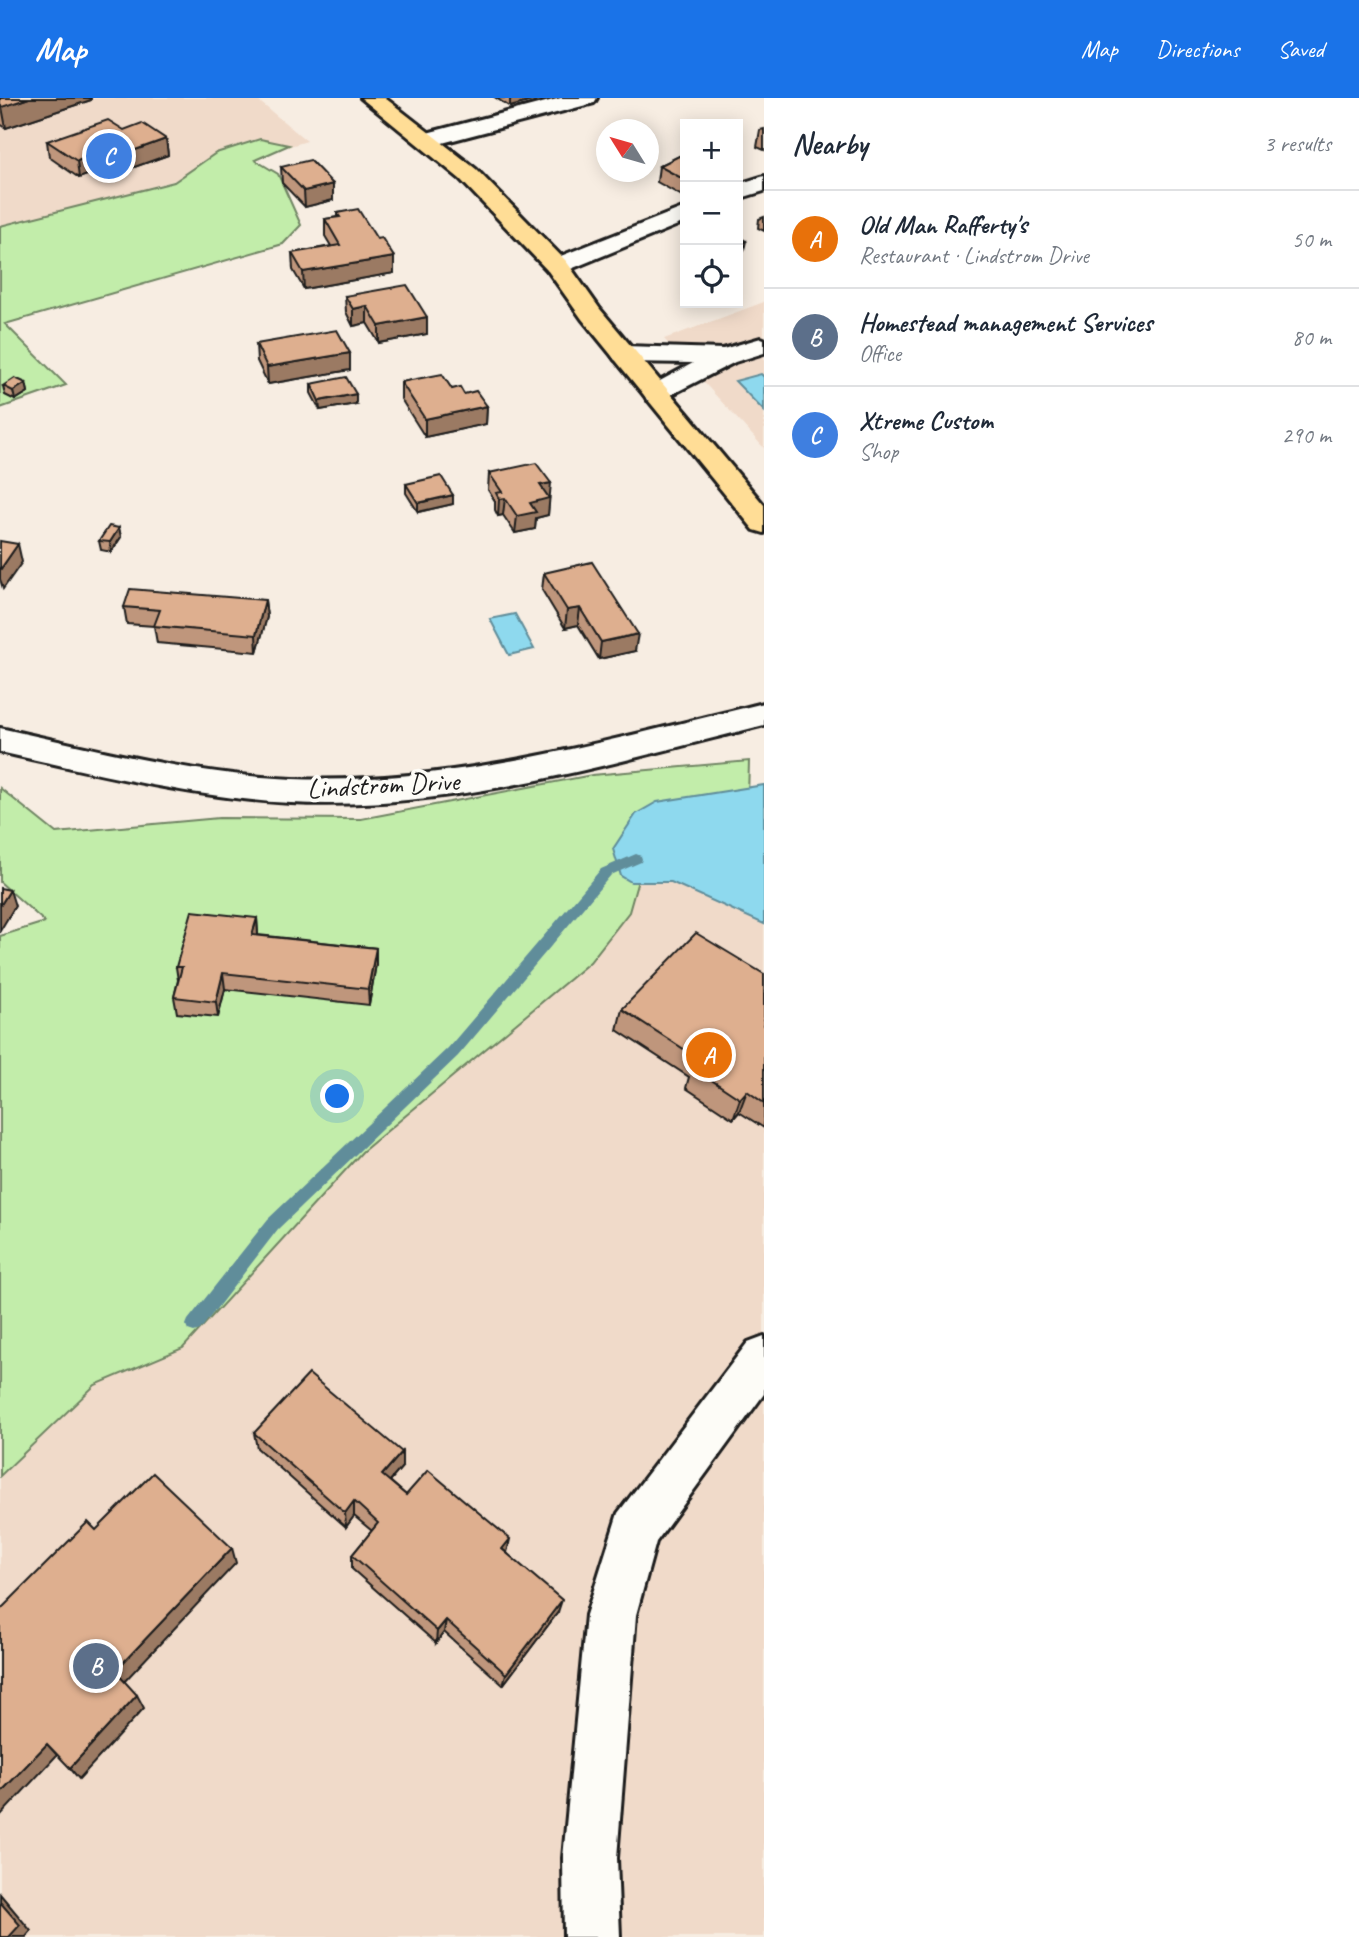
<!DOCTYPE html>
<html lang="en">
<head>
<meta charset="utf-8">
<style>
  :root { --surface:#fff; --page:#f2f2f3; --text:#1f2937; --muted:#747a83; --line:#e0e1e3; --accent:#1a73e8 }
  body { margin:0; font-family:Caveat,sans-serif; background:var(--page); color:var(--text) }
  .controls { position:absolute; right:21px; top:21px; display:grid; overflow:hidden; border-radius:0px; box-shadow:0 4px 18px #0003 }
  .controls button { width:63px; height:63px; display:grid; place-items:center; padding:0; border:0; border-bottom:2px solid var(--line); background:var(--surface); color:var(--text); font:35px sans-serif }
  .compass { position:absolute; left:596px; top:21px; width:63px; height:63px; border-radius:50%; background:var(--surface); box-shadow:0 4px 18px #0003; rotate:307deg }
  .you { position:absolute; left:338px; top:999px; width:24px; height:24px; margin:-18px; border:5px solid #fff; border-radius:50%; background:#1a73e8; box-shadow:0 0 0 10px #1a73e833 }
  .badge { display:grid; place-items:center; width:46px; height:46px; border-radius:50%; background:var(--accent); color:#fff; font-size:23px; font-weight:700 }
  .pin { position:absolute; translate:-50% -50%; border:4px solid #fff; box-shadow:0 2px 7px #0006 }
  .list { margin:0; padding:0; list-style:none }
  h2 { display:flex; justify-content:space-between; align-items:center; height:91px; margin:0; padding:0 28px; font-size:30px }
  h2 small { font-size:23px; font-weight:400; color:var(--muted) }
  .list li { display:grid; grid-template-columns:46px 1fr auto; gap:21px; align-items:center; box-sizing:border-box; height:98px; padding:0 28px; border-top:2px solid var(--line) }
  .list b { display:block; font-size:26px; white-space:nowrap }
  .list p { margin:0; font-size:23px; white-space:nowrap; color:var(--muted) }
  .list em { font-size:23px; font-style:normal; color:var(--muted) }
  .icon { flex:none; width:38px; height:38px; fill:none; stroke:currentColor; stroke-width:2; stroke-linecap:round; stroke-linejoin:round }
  .map { position:relative; flex:none; width:764px; height:1839px; overflow:hidden }
  header { display:flex; align-items:center; gap:42px; box-sizing:border-box; height:98px; padding:0 35px; background:var(--accent); color:#fff }
  header strong { font-size:33px }
  nav { display:flex; gap:38px; margin-inline-start:auto; font-size:24px }
  main { display:flex }
  aside { flex:1; background:var(--surface) }
  .map>svg:first-child { display:block }
  .built { fill:#f0dac9 }
  .green { fill:#c2edaa; stroke:#6f8463; stroke-width:2 }
  .water { fill:#8ed9ee; stroke:#608d9a; stroke-width:2 }
  .lines { fill:none; stroke-linecap:round; stroke-linejoin:round }
  .stream { fill:#608d9a; fill-rule:evenodd }
  .minor-casing { stroke:#1c1c1c; stroke-width:6 }
  .highway-casing { stroke:#1c1c1c; stroke-width:6 }
  .minor { fill:#fdfcf7; fill-rule:evenodd }
  .highway { fill:#ffdd96; fill-rule:evenodd }
  .wall { fill:#bf967b; stroke:#1c1c1c; stroke-width:2 }
  .shaded-wall { fill:#9b7a64; stroke:#1c1c1c; stroke-width:2 }
  .building { fill:#deaf8f; stroke:#1c1c1c; stroke-width:2 }
  .labels { text-anchor:middle; stroke-width:7; stroke-linejoin:round; paint-order:stroke }
  .street-label { font-size:28px; fill:#1c1c1c; stroke:#fdfcf7 }
</style>
</head>
<body>
<header>
<strong>Map</strong>
<nav><a>Map</a><a>Directions</a><a>Saved</a></nav>
</header>
<main>
<div class="map">
<svg width="764" height="1839" viewBox="0 0 764 1839">
  <rect width="100%" height="100%" fill="#f7ede2"/>
  <filter id="ink" filterUnits="userSpaceOnUse"><feTurbulence type="fractalNoise" baseFrequency=".0143" numOctaves="2"/><feDisplacementMap in="SourceGraphic" scale="14" xChannelSelector="R" yChannelSelector="G"/><feConvolveMatrix kernelMatrix="1 2 1 2 8 2 1 2 1" color-interpolation-filters="sRGB"/></filter>
  <g filter="url(#ink)">
    <g class="built">
      <polygon points="0,0 255,0 307,43 0,134"/>
      <polygon points="764,204 764,350 664,241"/>
      <polygon points="764,689 764,1839 0,1839 0,1313 682,704"/>
    </g>
    <g class="green">
      <polygon points="260,41 289,47 255,62 278,76 301,127 283,146 5,226 66,287 0,310 0,128 174,84 216,55"/>
      <polygon points="749,663 748,700 648,747 629,814 590,864 362,1054 183,1250 95,1287 0,1378 0,838 45,824 0,784 0,690 56,735 219,720 361,721 592,677"/>
    </g>
    <g class="water">
      <polygon points="761,276 764,279 764,313 735,283"/>
      <polygon points="515,516 534,551 509,557 490,521"/>
      <polygon points="764,687 764,826 671,784 631,784 621,778 613,751 636,716 657,704"/>
    </g>
    <g class="lines">
      <polygon class="stream" points="636,756 641,758 642,761 641,764 611,777 458,958 278,1131 200,1232 194,1234 188,1232 186,1227 188,1222 268,1121 448,950 601,771"/>
      <g class="minor-casing">
        <g id="minor">
          <polygon points="561,0 597,0 594,5 427,49 416,42 419,37"/>
          <polygon points="764,78 764,93 738,101 738,86"/>
          <polygon points="685,109 685,124 566,173 548,173 545,168 548,163"/>
          <polygon points="761,240 764,241 764,255 735,264 657,304 647,302 644,296 647,290 693,265 624,264 615,262 611,256 615,250 624,248 723,251"/>
          <path d="M764,605v22c-154,39 -312,86 -473,78 -98,-5 -195,-30 -291,-51v-24c96,21 194,47 293,51 161,6 316,-39 471,-76z"/>
          <polygon points="764,1238 764,1296 656,1444 636,1517 617,1760 620,1839 564,1839 563,1760 586,1517 618,1415 748,1244"/>
        </g>
      </g>
      <g class="highway-casing">
        <polygon id="highway" points="361,0 385,0 476,71 566,163 600,211 764,407 764,435 754,432 582,221 548,173 460,81"/>
      </g>
      <use href="#minor" class="minor"/>
      <use href="#highway" class="highway"/>
    </g>
    <g class="wall">
      <polygon points="0,0 91,2 6,30 0,26"/>
      <polygon points="496,0 535,0 535,2 510,9"/>
      <polygon points="764,31 764,52 757,49 760,32"/>
      <polygon points="124,32 166,41 168,57 129,71 120,65 79,80 49,59 47,43"/>
      <polygon points="685,55 685,98 684,99 657,84 659,68"/>
      <polygon points="281,69 333,86 333,102 305,109 282,85"/>
      <polygon points="337,115 377,141 394,159 394,175 304,191 293,172 292,155 331,148 325,138 325,121 337,119"/>
      <polygon points="764,119 764,133 758,130 759,121"/>
      <polygon points="345,198 427,219 427,236 379,245 367,225 353,228 346,214"/>
      <polygon points="256,246 350,272 268,286 257,263"/>
      <polygon points="401,284 452,291 464,296 487,308 486,326 425,339 401,301"/>
      <polygon points="26,285 28,294 15,302 5,297 3,288"/>
      <polygon points="311,286 356,306 320,312 311,295"/>
      <polygon points="489,375 549,400 548,417 536,420 535,431 515,435 503,417 498,418 495,412 495,403 488,392"/>
      <polygon points="406,386 453,397 453,406 418,414 406,395"/>
      <polygon points="119,430 121,439 111,454 101,452 99,443"/>
      <polygon points="544,475 635,553 599,561 578,527 565,530 542,492"/>
      <polygon points="265,502 267,519 257,554 157,545 154,528 127,526 124,509"/>
      <polygon points="257,820 258,837 376,850 376,866 369,907 225,891 218,919 177,915 174,899 178,882 176,869"/>
      <polygon points="764,876 764,1030 739,1014 733,1021 686,990 689,979 617,932 622,911"/>
      <polygon points="254,1335 402,1369 390,1383 406,1397 507,1455 558,1514 503,1587 444,1534 436,1545 352,1471 352,1457 372,1433 354,1418 346,1429 257,1350"/>
    </g>
    <g class="shaded-wall">
      <polygon points="29,0 91,0 91,2 6,30 2,9"/>
      <polygon points="513,0 535,0 535,2 510,9 510,1"/>
      <polygon points="166,41 168,57 129,71 127,55"/>
      <polygon points="118,49 120,65 79,80 77,63"/>
      <polygon points="333,86 333,102 305,109 304,93"/>
      <polygon points="746,143 744,152 738,154 738,146"/>
      <polygon points="394,159 394,175 304,191 303,174"/>
      <polygon points="367,208 367,225 353,228 353,211"/>
      <polygon points="427,219 427,236 379,245 379,228"/>
      <polygon points="350,255 350,272 268,286 267,269"/>
      <polygon points="26,285 28,294 15,302 13,293"/>
      <polygon points="356,296 356,306 320,312 319,303"/>
      <polygon points="487,308 486,326 425,339 425,321"/>
      <polygon points="551,385 548,417 536,420 535,431 515,435 517,418 530,405 540,387"/>
      <polygon points="453,397 453,406 418,414 418,405"/>
      <polygon points="505,400 503,417 498,418 499,401"/>
      <polygon points="119,430 121,439 111,454 110,444"/>
      <polygon points="18,446 22,464 3,491 0,481 0,472"/>
      <polygon points="265,502 267,519 257,554 256,537"/>
      <polygon points="580,510 578,527 565,530 567,512"/>
      <polygon points="638,536 635,553 599,561 601,544"/>
      <polygon points="10,792 15,808 0,833 0,808"/>
      <polygon points="257,820 258,836 254,853 252,837"/>
      <polygon points="376,850 376,866 369,907 368,891"/>
      <polygon points="223,875 225,891 218,919 216,904"/>
      <polygon points="747,993 739,1014 733,1021 740,1001"/>
      <polygon points="402,1354 402,1369 382,1392 382,1377"/>
      <polygon points="354,1403 354,1418 346,1429 345,1415"/>
      <polygon points="510,1441 507,1455 502,1451"/>
      <polygon points="232,1450 236,1465 122,1586 115,1573"/>
      <polygon points="562,1502 558,1514 503,1587 506,1576"/>
      <polygon points="446,1522 444,1534 436,1545 437,1533"/>
      <polygon points="137,1597 144,1610 79,1681 70,1670"/>
      <polygon points="47,1646 57,1657 0,1718 0,1695"/>
      <polygon points="0,1796 31,1833 26,1839 9,1839 0,1804"/>
    </g>
    <g class="building">
      <polygon points="0,0 29,0 2,9 0,7"/>
      <polygon points="108,22 124,32 142,25 166,41 127,55 118,49 77,63 47,43"/>
      <polygon points="685,55 685,82 659,68"/>
      <polygon points="310,62 333,86 304,93 281,69"/>
      <polygon points="358,111 377,141 382,140 394,159 303,174 292,155 340,147 325,121 340,119 337,115"/>
      <polygon points="738,138 746,143 738,146"/>
      <polygon points="407,187 427,219 379,228 367,208 353,211 345,198"/>
      <polygon points="337,232 350,255 267,269 256,246"/>
      <polygon points="442,276 452,291 460,289 464,296 476,293 487,308 425,321 401,284"/>
      <polygon points="346,279 356,296 319,303 311,286"/>
      <polygon points="15,280 26,285 13,293 3,288"/>
      <polygon points="536,365 551,385 540,387 549,400 530,405 536,414 517,418 505,400 499,401 496,395 502,394 489,375"/>
      <polygon points="441,378 453,397 418,405 406,386"/>
      <polygon points="109,428 119,430 110,444 99,443"/>
      <polygon points="0,443 18,446 0,472"/>
      <polygon points="592,464 638,536 601,544 580,510 567,512 544,475"/>
      <polygon points="130,491 265,502 256,537 154,528 160,512 124,509"/>
      <polygon points="0,790 10,792 0,808"/>
      <polygon points="192,813 257,820 252,837 376,850 368,891 223,875 216,904 174,899 182,869 176,869"/>
      <polygon points="696,835 764,876 764,1005 747,993 740,1001 692,969 699,961 622,911"/>
      <polygon points="309,1276 402,1354 382,1377 406,1397 428,1372 510,1441 502,1451 562,1502 506,1576 446,1522 437,1533 352,1457 378,1425 354,1403 345,1415 254,1335"/>
      <polygon points="153,1375 232,1450 115,1573 137,1597 70,1670 47,1646 0,1695 0,1512 88,1424 96,1432"/>
      <polygon points="0,1804 20,1827 9,1839 0,1839"/>
    </g>
  </g>
  <g class="labels">
    <g class="street-label">
      <text transform="translate(383 686) rotate(-3)" y="10">Lindstrom Drive</text>
    </g>
  </g>
</svg>
<div class="controls">
<button>+</button>
<button>−</button>
<button><svg class="icon" aria-label="locate" viewBox="0 0 24 24"><circle cx="12" cy="12" r="6"/><path d="M12 2v4M12 18v4M2 12h4M18 12h4"/></svg></button>
</div>
<svg class="compass" viewBox="-18 -18 36 36"><path d="M0-13l5 13h-10z" fill="#e53935"/><path d="M0 13l5-13h-10z" fill="#747a83"/></svg>
<div class="you"></div>
<div class="pin badge" style="left:709px;top:957px;background:#e8710a">A</div>
<div class="pin badge" style="left:96px;top:1568px;background:#5c6f8a">B</div>
<div class="pin badge" style="left:109px;top:58px;background:#3f7fe0">C</div>
</div>
<aside>
<h2>Nearby<small>3 results</small></h2>
<ul class="list">
<li><span class="badge" style="background:#e8710a">A</span><div><b>Old Man Rafferty's</b><p>Restaurant · Lindstrom Drive</p></div><em>50 m</em></li>
<li><span class="badge" style="background:#5c6f8a">B</span><div><b>Homestead management Services</b><p>Office</p></div><em>80 m</em></li>
<li><span class="badge" style="background:#3f7fe0">C</span><div><b>Xtreme Custom</b><p>Shop</p></div><em>290 m</em></li>
</ul>
</aside>
</main>
</body>
</html>
